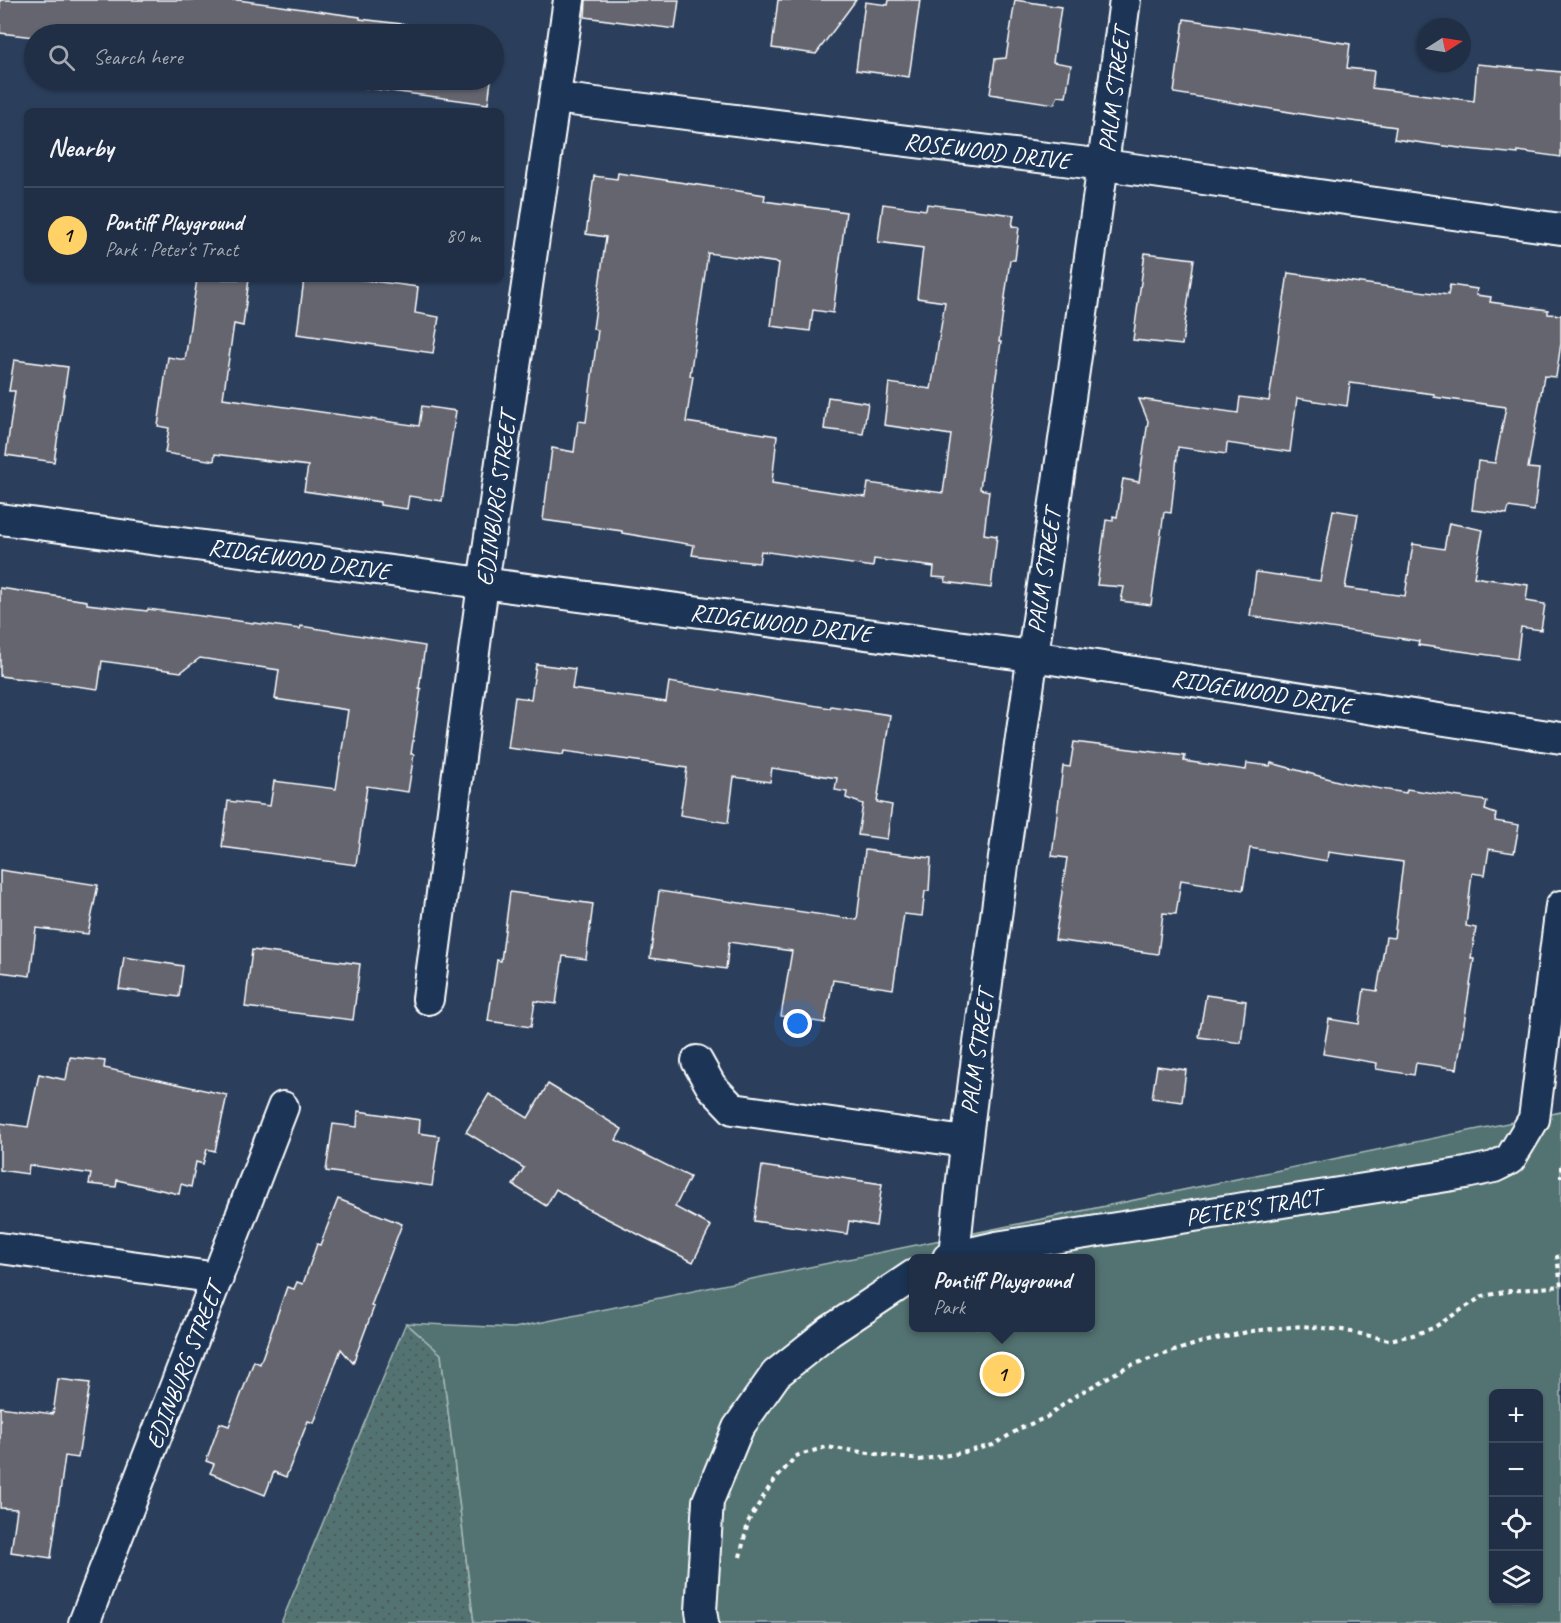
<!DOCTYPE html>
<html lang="en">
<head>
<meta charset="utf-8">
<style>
  :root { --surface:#202f45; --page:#28374c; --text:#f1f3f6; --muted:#a2a9b3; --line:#3d4a5e; --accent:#ffd166 }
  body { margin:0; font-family:Caveat,sans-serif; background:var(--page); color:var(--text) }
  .controls { position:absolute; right:18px; bottom:18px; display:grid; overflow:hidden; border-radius:9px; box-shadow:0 2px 4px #0004 }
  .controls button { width:54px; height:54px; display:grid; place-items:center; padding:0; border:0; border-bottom:2px solid var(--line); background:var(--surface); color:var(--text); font:30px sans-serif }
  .compass { position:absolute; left:1417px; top:18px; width:54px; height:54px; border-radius:50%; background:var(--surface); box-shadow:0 2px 4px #0004; rotate:78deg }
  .you { position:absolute; left:798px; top:1024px; width:21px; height:21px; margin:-15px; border:4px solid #fff; border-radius:50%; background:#1a73e8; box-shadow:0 0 0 9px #1a73e833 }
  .badge { display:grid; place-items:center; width:39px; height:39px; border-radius:50%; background:var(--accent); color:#111; font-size:20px; font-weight:700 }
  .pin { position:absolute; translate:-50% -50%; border:3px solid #fff; box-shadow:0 2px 6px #0006 }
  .popup { position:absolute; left:909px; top:1254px; width:186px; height:78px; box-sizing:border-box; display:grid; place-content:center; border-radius:9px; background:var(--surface); filter:drop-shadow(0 2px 4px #0005); font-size:20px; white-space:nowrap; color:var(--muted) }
  .popup b { font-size:22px; color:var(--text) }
  .popup::after { content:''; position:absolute; left:50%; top:100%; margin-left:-12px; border:12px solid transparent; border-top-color:var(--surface) }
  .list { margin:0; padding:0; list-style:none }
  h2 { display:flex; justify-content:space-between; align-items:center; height:78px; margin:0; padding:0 24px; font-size:26px }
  h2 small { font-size:20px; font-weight:400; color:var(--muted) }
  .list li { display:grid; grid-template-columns:39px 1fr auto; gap:18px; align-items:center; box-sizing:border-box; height:96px; padding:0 24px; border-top:2px solid var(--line) }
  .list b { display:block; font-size:22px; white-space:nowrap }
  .list p { margin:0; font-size:20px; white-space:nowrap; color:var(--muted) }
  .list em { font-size:20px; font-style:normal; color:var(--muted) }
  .icon { flex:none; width:33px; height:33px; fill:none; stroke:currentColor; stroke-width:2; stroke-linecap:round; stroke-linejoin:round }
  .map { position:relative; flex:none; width:1561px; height:1623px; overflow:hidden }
  .search { position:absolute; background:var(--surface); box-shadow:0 2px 4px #0004; left:24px; top:24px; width:480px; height:66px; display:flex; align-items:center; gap:15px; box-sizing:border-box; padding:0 21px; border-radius:33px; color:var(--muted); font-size:22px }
  .panel { position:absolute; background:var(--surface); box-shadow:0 2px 4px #0004; left:24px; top:108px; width:480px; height:174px; border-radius:9px }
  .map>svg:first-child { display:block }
  .grass { fill:url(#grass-dots); stroke:#a8b9b8; stroke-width:1.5 }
  .park { fill:#527372; stroke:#a8b9b8; stroke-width:1.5; fill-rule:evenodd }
  .building { fill:#65656f; stroke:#fff; stroke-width:1.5 }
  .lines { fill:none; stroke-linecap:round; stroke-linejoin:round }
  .street-casing { stroke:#fff; stroke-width:34 }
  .path { stroke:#fff; stroke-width:4; stroke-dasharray:4.5 4.5; stroke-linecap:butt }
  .street { stroke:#1d3557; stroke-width:30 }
  .labels { text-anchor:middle; stroke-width:6; stroke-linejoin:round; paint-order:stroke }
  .street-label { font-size:24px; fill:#fff; stroke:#1d3557 }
</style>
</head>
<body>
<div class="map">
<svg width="1561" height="1623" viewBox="0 0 1561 1623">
  <defs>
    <pattern id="grass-dots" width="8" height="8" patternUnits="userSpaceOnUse" patternTransform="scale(1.5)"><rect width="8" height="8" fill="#527372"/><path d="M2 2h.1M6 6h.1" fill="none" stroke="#4e5a59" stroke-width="1.8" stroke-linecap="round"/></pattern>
  </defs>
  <rect width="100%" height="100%" fill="#2b3f5c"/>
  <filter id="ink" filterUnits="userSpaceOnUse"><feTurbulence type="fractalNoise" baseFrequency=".0167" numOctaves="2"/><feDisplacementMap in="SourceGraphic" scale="12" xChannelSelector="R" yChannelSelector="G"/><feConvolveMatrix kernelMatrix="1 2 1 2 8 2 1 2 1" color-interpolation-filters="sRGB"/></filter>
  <g filter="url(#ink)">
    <polygon class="grass" points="406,1323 441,1354 474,1623 281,1623"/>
    <path class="park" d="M1561,1112v511h-1087l-33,-269 -35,-31 108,5zM914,1258h176v70h-176zM1494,1394h44v206h-44z"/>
    <g class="building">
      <polygon points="0,0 238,0 360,17 360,19 487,34 34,34 34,37 0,33"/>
      <polygon points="586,0 679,0 675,29 585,17"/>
      <polygon points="778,0 856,0 816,54 772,48"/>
      <polygon points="889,0 920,0 909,77 856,70 865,2 888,5"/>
      <polygon points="1015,0 1061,7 1053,62 1071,65 1066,97 1058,96 1054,104 990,94 995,59 1006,58"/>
      <polygon points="1184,19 1350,44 1347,68 1374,71 1372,88 1474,101 1477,64 1561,72 1561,157 1518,151 1518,154 1467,149 1394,139 1396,127 1314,116 1174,93"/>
      <polygon points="308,80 491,80 488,104"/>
      <polygon points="618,173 765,195 764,201 846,212 833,313 813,310 810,331 771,326 779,263 708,253 690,376 693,376 686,422 777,436 772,483 866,497 868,483 943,493 951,435 884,425 889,383 931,389 945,302 917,298 923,248 878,242 883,204 926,210 927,204 1014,215 1012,226 1019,227 1015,260 1010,260 999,342 1001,342 980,489 989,491 984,534 997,536 991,588 945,582 946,578 933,577 934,567 874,559 873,567 761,551 759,563 739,561 692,555 694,545 622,533 622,531 543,520 552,448 574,452 578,421 586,422 598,330 593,329 606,237 586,234 594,176 617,179"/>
      <polygon points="1145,253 1194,259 1182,345 1133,340"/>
      <polygon points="1288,273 1448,295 1450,285 1477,289 1476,295 1491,297 1490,302 1548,310 1548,314 1561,315 1561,343 1556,377 1544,376 1528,468 1539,469 1534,511 1509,507 1507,514 1472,510 1478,461 1495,463 1506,407 1434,397 1434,394 1350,383 1347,406 1297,398 1290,452 1227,443 1226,454 1178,447 1171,513 1164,512 1151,605 1121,601 1124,587 1097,585 1106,520 1113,521 1113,516 1117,517 1123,479 1139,482 1148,421 1139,399 1238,413 1240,397 1269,401"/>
      <polygon points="197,279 249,279 243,326 234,324 223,398 419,426 422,406 456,411 442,501 409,496 407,509 380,505 380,502 304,491 308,466 215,454 214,461 165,453 169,428 158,426 168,357 185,360"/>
      <polygon points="304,279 357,279 418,287 415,313 439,317 433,353 297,334"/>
      <polygon points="14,360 68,367 54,462 6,455 15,391 9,391"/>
      <polygon points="828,397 868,403 863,434 824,429"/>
      <polygon points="1333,510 1358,514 1345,588 1405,596 1413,544 1444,549 1449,523 1483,530 1474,577 1528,585 1526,601 1545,604 1541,630 1521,627 1517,659 1418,645 1419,641 1250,616 1256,572 1320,581"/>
      <polygon points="0,588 87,601 87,604 147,611 148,609 300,629 301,626 425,646 419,688 421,689 411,754 414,754 408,792 367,786 356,865 222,847 228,801 270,806 274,781 336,789 348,710 275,699 279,670 200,658 181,672 102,661 98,689 0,676"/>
      <polygon points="536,664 575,669 572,689 666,702 669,682 830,708 831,706 890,715 877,802 892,805 887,839 858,835 863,804 846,798 847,792 835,790 837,778 772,768 770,782 734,777 728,823 680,815 687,768 564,751 563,755 508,748 515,697 531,699"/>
      <polygon points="1074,742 1185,756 1184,761 1246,770 1247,763 1270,766 1271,763 1345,783 1406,793 1407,789 1487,801 1485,810 1496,814 1495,821 1519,825 1514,853 1489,849 1485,875 1472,873 1466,926 1476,928 1471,958 1474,959 1457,1069 1416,1063 1414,1075 1376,1069 1377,1063 1323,1054 1329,1019 1359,1024 1364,989 1377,991 1386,937 1394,938 1403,862 1328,852 1327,861 1250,848 1243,890 1181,880 1176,914 1163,913 1158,954 1055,940 1067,858 1052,856 1063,766 1070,767"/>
      <polygon points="865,850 931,858 929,891 925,891 922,916 904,914 893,989 833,980 825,1023 781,1016 792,951 729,942 726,969 650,958 659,891 857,920"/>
      <polygon points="0,870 98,885 88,934 36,928 30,976 0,972"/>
      <polygon points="510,892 593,904 586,959 563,956 556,1004 535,1001 531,1027 488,1021 497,960 501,961"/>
      <polygon points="252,950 360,964 353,1020 245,1007"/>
      <polygon points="124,957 183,966 179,997 119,989"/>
      <polygon points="1206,995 1246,1001 1241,1043 1199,1037"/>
      <polygon points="70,1057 105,1061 104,1068 227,1095 215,1151 207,1149 203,1164 196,1162 191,1187 181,1184 179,1194 117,1180 116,1187 89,1184 91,1174 29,1165 28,1174 0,1170 0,1123 28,1127 39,1074 66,1080"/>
      <polygon points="1157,1066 1186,1070 1182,1102 1152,1098"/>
      <polygon points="548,1084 622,1129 616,1140 690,1177 675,1207 711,1226 693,1262 584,1207 556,1189 546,1206 513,1185 524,1168 466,1132 489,1094 528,1118"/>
      <polygon points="358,1111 420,1120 419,1133 439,1136 432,1186 326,1171 333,1124 357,1127"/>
      <polygon points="762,1166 882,1184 876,1226 849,1221 847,1234 754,1221"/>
      <polygon points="338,1199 402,1224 371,1306 374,1307 353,1363 341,1349 314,1423 308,1421 286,1477 274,1472 265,1495 210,1473 214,1464 206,1461 220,1423 229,1426 254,1361 260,1364 287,1287 294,1289 297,1282 303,1284 317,1244 320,1245"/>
      <polygon points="58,1379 90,1383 78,1458 65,1456 51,1558 11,1552 17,1509 0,1508 0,1407 53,1414"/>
    </g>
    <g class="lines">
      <g class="street-casing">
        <g id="street">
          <polyline points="555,98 1104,165 1561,229"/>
          <polyline points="0,519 1032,656 1561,738"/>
          <polyline points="428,999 483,584 569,0"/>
          <polyline points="697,1061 711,1086 733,1109 965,1142"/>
          <polyline points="0,1248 218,1278"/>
          <path d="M954,1256c13,-133 32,-265 50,-398 40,-286 84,-572 121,-858"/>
          <polyline points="948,1258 996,1247 1466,1173 1494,1167 1510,1159 1534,1119 1561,906"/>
          <polyline points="84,1623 283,1107"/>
          <polyline points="703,1623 701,1611 708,1501 738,1428 776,1374 830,1331 914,1275"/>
        </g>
      </g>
      <g class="path">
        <polyline points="1561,1166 1561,1178"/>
        <polyline points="1561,1286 1557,1257 1561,1256"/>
        <polyline points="740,1557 748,1522 770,1486 796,1456 826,1447 919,1460 961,1453 993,1445 1021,1428 1047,1417 1075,1396 1128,1366 1199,1343 1252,1331 1302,1326 1342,1330 1389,1340 1413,1335 1433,1328 1483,1296 1510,1291 1561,1286"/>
      </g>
      <use href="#street" class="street"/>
    </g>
  </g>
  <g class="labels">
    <g class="street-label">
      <text transform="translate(1114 90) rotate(-83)" y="8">PALM STREET</text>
      <text transform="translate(987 151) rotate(7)" y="8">ROSEWOOD DRIVE</text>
      <text transform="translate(496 499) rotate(-82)" y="8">EDINBURG STREET</text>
      <text transform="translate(299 559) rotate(8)" y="8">RIDGEWOOD DRIVE</text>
      <text transform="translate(1044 571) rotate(-82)" y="8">PALM STREET</text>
      <text transform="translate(781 623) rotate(7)" y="8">RIDGEWOOD DRIVE</text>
      <text transform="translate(1262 692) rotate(9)" y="8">RIDGEWOOD DRIVE</text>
      <text transform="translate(977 1052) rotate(-82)" y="8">PALM STREET</text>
      <text transform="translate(1253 1207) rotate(-9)" y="8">PETER'S TRACT</text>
      <text transform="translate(184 1366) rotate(-69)" y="8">EDINBURG STREET</text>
    </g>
  </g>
</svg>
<div class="controls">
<button>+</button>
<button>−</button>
<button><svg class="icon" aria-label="locate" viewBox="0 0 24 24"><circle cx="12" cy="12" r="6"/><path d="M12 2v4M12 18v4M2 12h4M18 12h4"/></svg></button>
<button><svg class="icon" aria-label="layers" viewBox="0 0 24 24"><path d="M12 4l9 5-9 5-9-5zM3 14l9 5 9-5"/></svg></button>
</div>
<svg class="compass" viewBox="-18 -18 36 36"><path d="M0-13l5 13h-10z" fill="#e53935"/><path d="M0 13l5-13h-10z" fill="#a2a9b3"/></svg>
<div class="you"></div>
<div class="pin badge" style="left:1002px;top:1374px">1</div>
<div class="popup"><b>Pontiff Playground</b>Park</div>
<div class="search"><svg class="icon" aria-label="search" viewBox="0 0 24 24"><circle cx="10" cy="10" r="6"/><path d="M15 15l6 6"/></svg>Search here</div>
<section class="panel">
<h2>Nearby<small></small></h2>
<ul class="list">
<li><span class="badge">1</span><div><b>Pontiff Playground</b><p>Park · Peter's Tract</p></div><em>80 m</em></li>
</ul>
</section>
</div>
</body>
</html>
